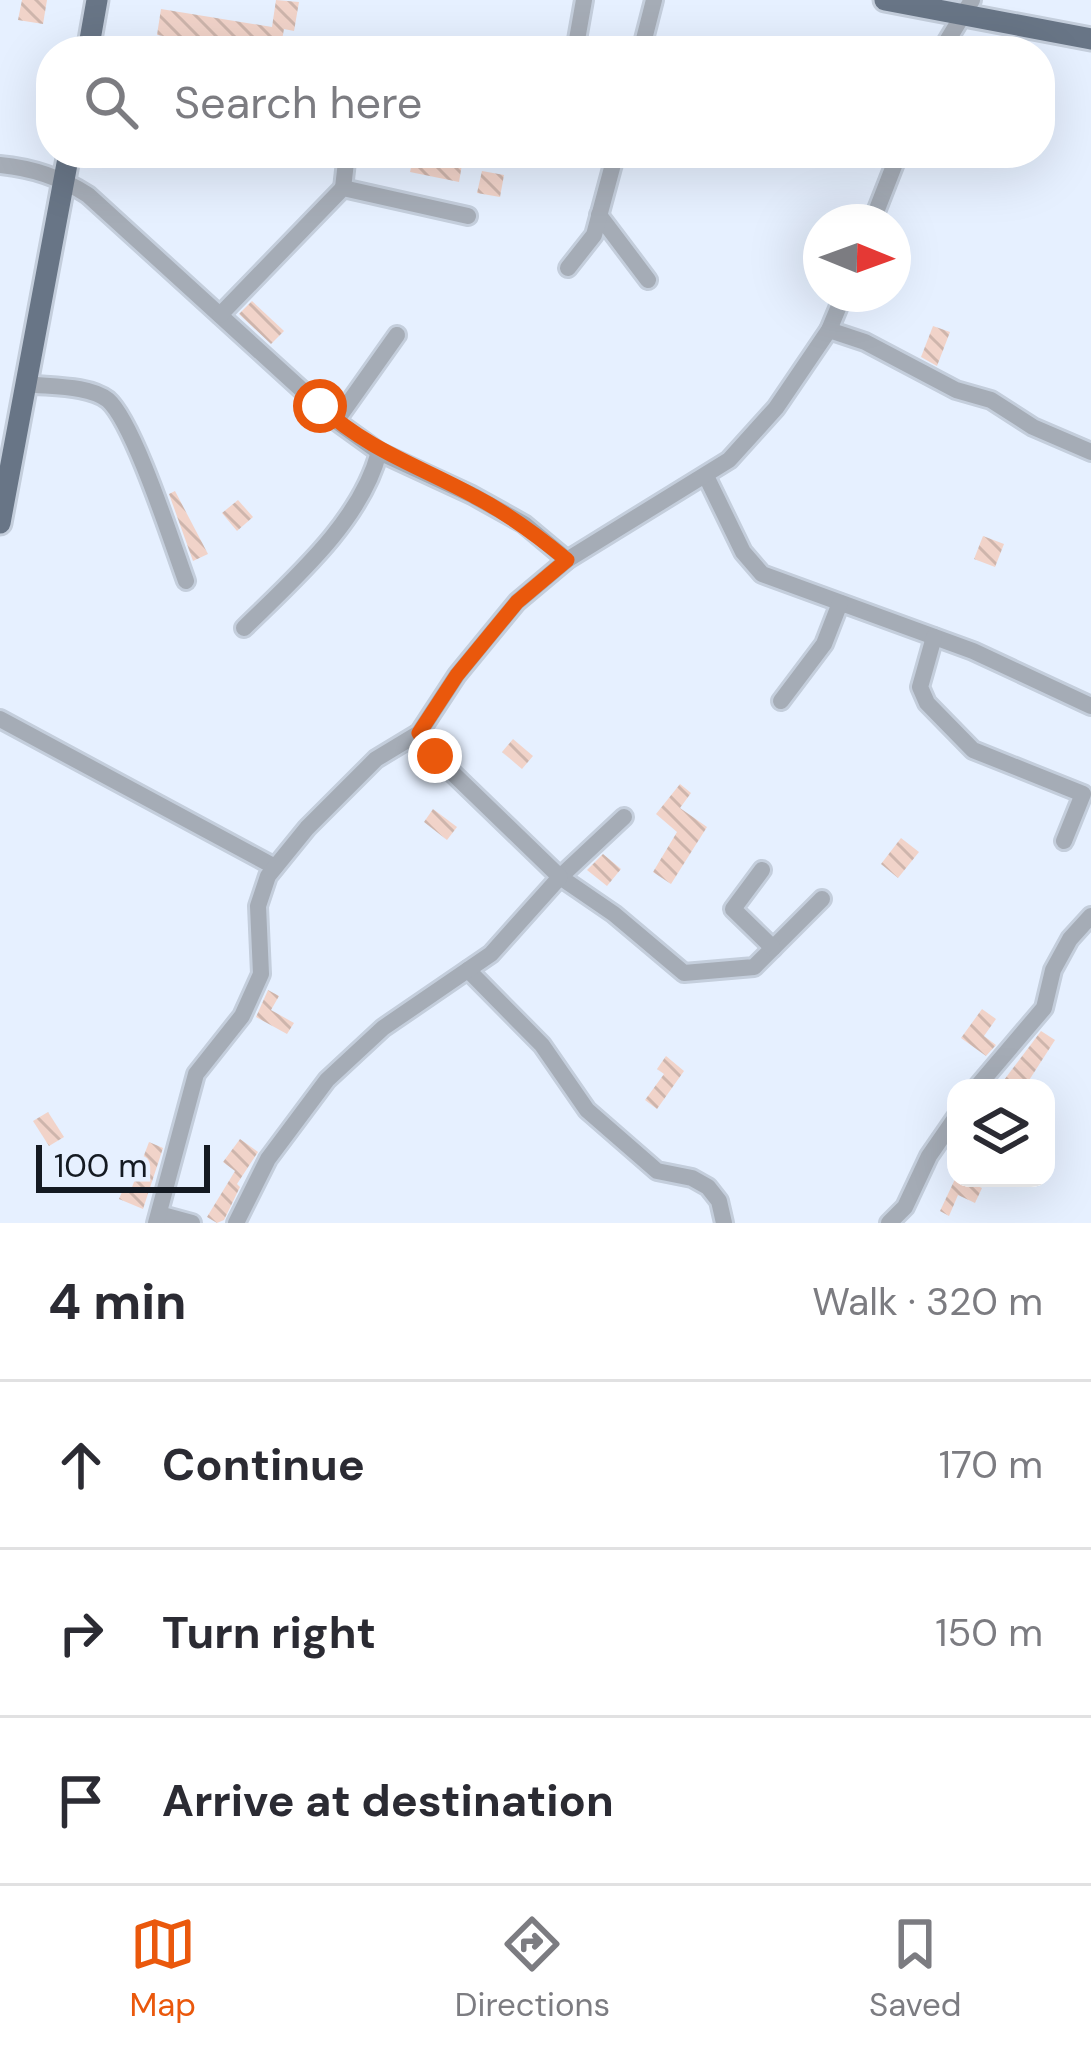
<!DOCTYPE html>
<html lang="en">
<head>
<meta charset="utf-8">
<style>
  :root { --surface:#fff; --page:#f7f7f7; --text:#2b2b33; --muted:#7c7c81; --line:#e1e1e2; --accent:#ea580c }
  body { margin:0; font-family:"DM Sans",sans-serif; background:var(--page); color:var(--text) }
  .controls { position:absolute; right:36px; bottom:36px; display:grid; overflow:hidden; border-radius:24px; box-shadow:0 12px 48px #0002 }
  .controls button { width:108px; height:108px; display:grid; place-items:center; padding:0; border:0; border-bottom:3px solid var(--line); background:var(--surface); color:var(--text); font:60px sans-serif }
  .compass { position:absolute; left:803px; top:204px; width:108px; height:108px; border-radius:50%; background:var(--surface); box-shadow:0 12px 48px #0002; rotate:91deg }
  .scale { position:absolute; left:36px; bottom:30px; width:174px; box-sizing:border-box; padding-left:12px; border:6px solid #141a22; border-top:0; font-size:33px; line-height:42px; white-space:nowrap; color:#141a22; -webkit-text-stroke:9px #e6f0ff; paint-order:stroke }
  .stop { position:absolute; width:36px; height:36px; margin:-27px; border:9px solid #ea580c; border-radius:50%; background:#fff }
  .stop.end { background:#ea580c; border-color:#fff; box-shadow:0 3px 12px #0008 }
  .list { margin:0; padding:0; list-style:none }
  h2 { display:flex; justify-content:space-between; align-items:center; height:156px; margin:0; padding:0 48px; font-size:51px }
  h2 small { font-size:39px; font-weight:400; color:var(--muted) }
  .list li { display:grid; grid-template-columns:78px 1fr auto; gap:36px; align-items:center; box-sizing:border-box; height:168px; padding:0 48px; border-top:3px solid var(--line) }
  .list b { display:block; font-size:45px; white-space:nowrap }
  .list em { font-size:39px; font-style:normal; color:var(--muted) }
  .icon { flex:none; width:66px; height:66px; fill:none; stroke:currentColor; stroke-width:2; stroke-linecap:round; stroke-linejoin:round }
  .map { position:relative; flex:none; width:1091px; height:1223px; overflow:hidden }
  .search { position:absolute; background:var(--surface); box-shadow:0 12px 48px #0002; left:36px; right:36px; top:36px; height:132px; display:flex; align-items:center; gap:30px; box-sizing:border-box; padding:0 42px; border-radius:48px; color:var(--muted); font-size:45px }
  .sheet { height:660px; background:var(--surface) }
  nav { display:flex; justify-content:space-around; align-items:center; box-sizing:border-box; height:168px; border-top:3px solid var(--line); background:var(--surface); font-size:33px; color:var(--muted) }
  nav a { display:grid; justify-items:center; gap:6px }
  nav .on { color:var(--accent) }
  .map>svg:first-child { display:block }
  .building { fill:url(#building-back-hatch) }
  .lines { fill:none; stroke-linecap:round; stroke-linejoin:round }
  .minor-casing { stroke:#c4cedc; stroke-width:22 }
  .major-casing { stroke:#c4cedc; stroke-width:27 }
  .minor { stroke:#a5acb6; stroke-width:16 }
  .major { stroke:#687586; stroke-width:21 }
  .route { stroke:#ea580c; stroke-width:15 }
</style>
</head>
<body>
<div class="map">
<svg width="1091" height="1223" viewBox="0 0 1091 1223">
  <defs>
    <pattern id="building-back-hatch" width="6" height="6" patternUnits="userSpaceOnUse" patternTransform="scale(3)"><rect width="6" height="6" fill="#f1d3c9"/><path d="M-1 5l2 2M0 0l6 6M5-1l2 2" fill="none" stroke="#ceb5ac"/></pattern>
  </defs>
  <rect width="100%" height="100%" fill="#e6f0ff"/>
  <g class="building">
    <polygon points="22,0 47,0 43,24 18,20"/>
    <polygon points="276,0 299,2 294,31 284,29 280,51 251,51 157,35 161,9 272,27"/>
    <polygon points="427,153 464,153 459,182 410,172 413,159 426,162"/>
    <polygon points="482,171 504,175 500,197 477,193"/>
    <polygon points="252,301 284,331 271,344 239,314"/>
    <polygon points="933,326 950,332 937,366 921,357"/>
    <polygon points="175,491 208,554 193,561 169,494"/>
    <polygon points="238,500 253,517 237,531 222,513"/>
    <polygon points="983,536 1004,544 995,567 974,559"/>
    <polygon points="513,739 533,756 522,769 502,752"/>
    <polygon points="680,784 691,793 680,808 707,827 671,884 653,872 677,832 656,814"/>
    <polygon points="433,809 457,827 447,840 424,822"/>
    <polygon points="901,838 919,852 898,878 881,864"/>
    <polygon points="603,854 621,869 607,886 587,870"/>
    <polygon points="268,990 279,996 271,1010 294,1023 287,1034 256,1017"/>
    <polygon points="982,1009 996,1019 984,1036 996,1045 986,1056 961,1038"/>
    <polygon points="1041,1031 1055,1040 1024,1088 998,1088"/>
    <polygon points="666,1056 684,1071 657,1109 645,1100 664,1074 657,1069"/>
    <polygon points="48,1112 64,1137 49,1146 33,1121"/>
    <polygon points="240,1139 258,1152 237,1184 240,1187 224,1220 217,1223 207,1217 235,1171 223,1162"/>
    <polygon points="149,1142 163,1148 143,1209 119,1199 124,1187 131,1190"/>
    <polygon points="956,1177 982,1188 975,1203 958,1195 949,1216 940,1211"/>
  </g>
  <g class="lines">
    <g class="minor-casing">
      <g id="minor">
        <polyline points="575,51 584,0"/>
        <polyline points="641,51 654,0"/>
        <polyline points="941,51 972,0"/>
        <path d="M0,165c33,3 60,12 88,30l248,226 43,31 93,43 52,29 43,36"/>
        <polyline points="343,188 346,162"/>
        <polyline points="599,215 648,280"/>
        <polyline points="872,222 899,153"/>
        <polyline points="568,268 594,235 616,153"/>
        <polyline points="220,315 343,188 468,216"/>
        <polyline points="829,330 865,342 956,390 991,400 1033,427 1091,452"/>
        <path d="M26,384c24,3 63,1 82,16 26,23 64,143 78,181"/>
        <polyline points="336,421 397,335"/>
        <polyline points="706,476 743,552 762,574 973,651 1091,706"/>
        <path d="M244,628c50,-49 117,-107 135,-176"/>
        <polyline points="934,637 920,687 927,703 973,750 1083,794 1064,841"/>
        <polyline points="781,701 824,644 840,603"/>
        <polyline points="0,719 275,867"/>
        <polyline points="624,817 560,877 614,914 684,973 754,967 822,899"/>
        <polyline points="762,870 733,909 773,948"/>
        <polyline points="468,970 542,1045 587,1110 657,1171 692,1178 708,1187 719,1201 724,1223"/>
        <polyline points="976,1088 1044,1008 1053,970 1070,939 1091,916"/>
        <polyline points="159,1214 192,1223"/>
        <polyline points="156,1223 196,1074 242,1016 261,974 258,906 268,876 307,828 376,759 419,733 457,675 517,602 567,560 729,460 776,408 829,330 844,294"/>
        <polyline points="236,1223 268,1159 327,1080 383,1028 491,954 560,877 435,756 419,733"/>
        <polyline points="889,1223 905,1207 929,1156 956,1117"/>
      </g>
    </g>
    <g class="major-casing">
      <g id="major">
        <polyline points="885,0 1091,39"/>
        <polyline points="88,51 97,0"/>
        <polyline points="0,523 69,153"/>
      </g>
    </g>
    <use href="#minor" class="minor"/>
    <use href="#major" class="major"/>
  </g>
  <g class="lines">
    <path class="route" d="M320,406c50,45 97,59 154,90 35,18 64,40 93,64l-50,42 -60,73 -38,58 16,23"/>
  </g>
</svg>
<div class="controls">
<button><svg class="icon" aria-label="layers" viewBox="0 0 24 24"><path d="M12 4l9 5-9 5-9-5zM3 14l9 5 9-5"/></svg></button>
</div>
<svg class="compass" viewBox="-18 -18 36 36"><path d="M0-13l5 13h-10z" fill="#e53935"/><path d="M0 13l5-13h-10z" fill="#7c7c81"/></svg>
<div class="scale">100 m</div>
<div class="stop" style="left:320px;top:406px"></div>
<div class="stop end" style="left:435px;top:756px"></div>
<div class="search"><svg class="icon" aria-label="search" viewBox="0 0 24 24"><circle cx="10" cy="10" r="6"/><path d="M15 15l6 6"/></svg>Search here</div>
</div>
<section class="sheet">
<h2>4 min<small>Walk · 320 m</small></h2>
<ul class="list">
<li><svg class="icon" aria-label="ahead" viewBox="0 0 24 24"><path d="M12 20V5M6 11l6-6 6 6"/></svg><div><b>Continue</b></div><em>170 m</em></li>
<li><svg class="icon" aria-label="right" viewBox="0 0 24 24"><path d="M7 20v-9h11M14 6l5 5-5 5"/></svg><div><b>Turn right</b></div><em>150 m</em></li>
<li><svg class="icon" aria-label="arrive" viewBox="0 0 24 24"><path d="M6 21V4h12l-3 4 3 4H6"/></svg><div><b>Arrive at destination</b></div></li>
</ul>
</section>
<nav>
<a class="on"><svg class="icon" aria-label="map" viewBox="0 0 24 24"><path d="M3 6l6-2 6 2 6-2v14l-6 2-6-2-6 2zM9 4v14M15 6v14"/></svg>Map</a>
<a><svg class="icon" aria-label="directions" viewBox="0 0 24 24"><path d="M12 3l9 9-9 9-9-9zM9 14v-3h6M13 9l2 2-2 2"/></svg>Directions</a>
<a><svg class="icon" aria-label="saved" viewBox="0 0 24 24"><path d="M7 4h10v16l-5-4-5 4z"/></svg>Saved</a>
</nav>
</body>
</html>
